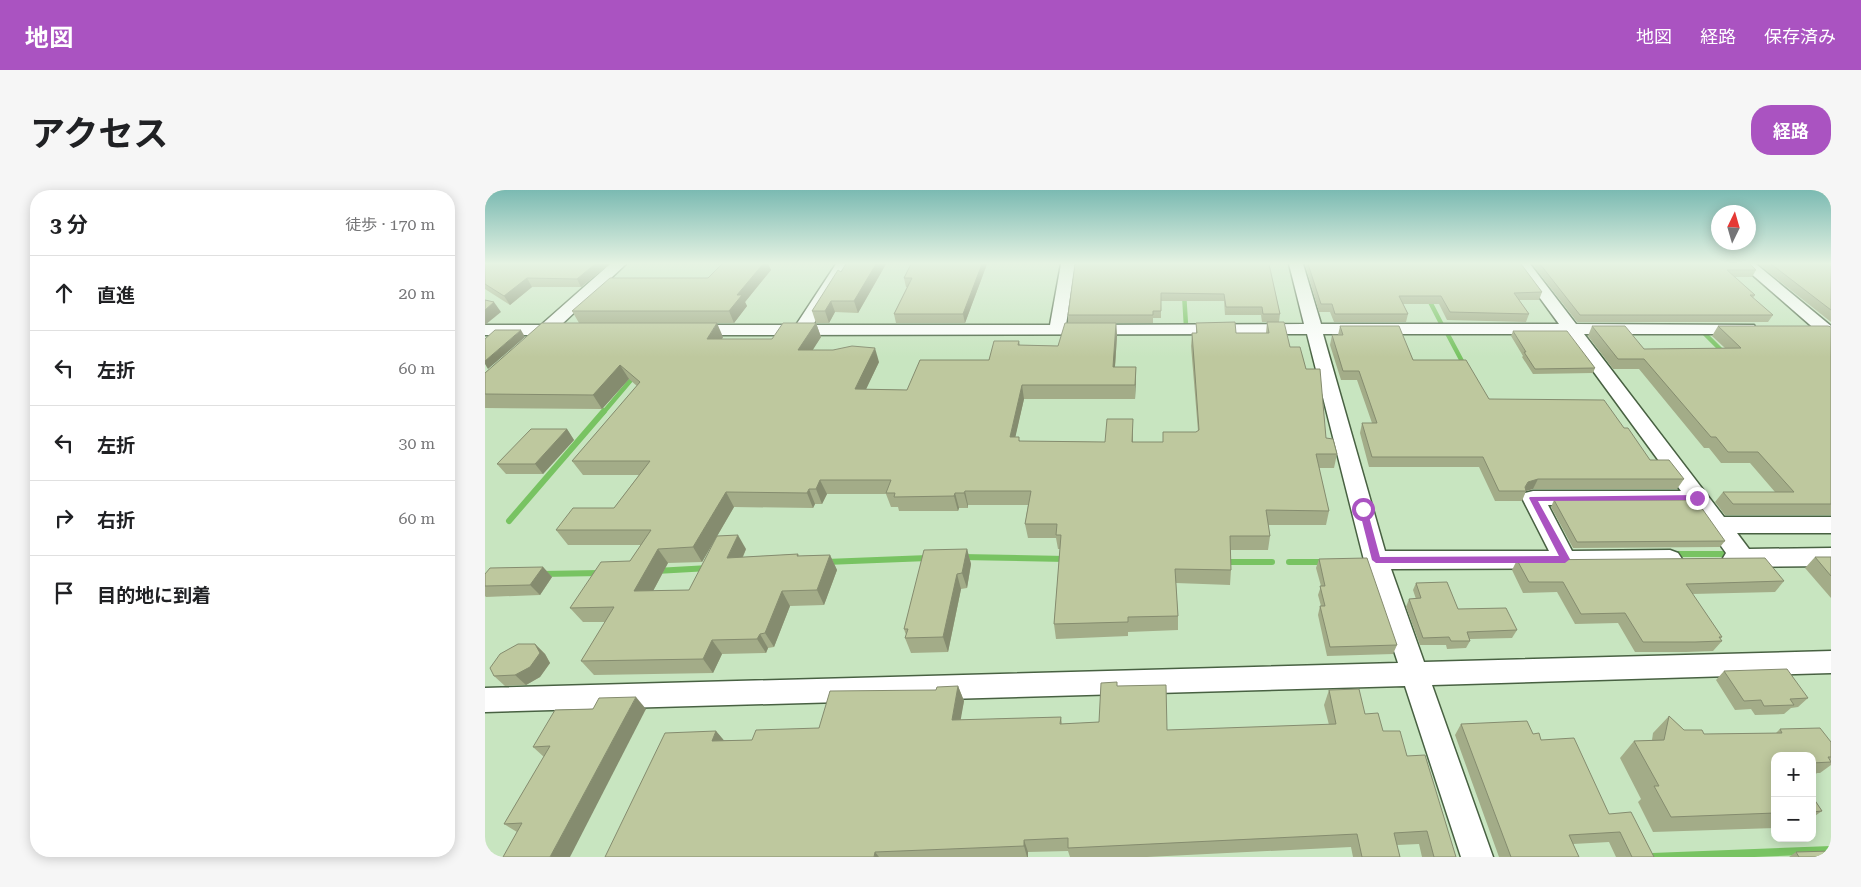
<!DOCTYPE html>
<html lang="ja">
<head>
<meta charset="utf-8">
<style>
  :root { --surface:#fff; --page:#f6f6f6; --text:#202124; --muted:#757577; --line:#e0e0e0; --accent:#aa53c1 }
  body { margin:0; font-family:"Roboto Serif","Noto Sans JP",serif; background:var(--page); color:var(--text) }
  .controls { position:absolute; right:15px; bottom:15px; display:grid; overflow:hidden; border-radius:10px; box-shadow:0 2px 12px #0003 }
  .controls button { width:45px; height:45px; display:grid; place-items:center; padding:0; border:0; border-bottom:1px solid var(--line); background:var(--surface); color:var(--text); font:25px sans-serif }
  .compass { position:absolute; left:1226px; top:15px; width:45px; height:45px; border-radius:50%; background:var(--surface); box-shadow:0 2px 12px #0003; rotate:5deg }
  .stop { position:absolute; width:15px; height:15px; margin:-11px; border:4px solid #aa53c1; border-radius:50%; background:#fff }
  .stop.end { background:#aa53c1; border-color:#fff; box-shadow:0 1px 5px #0008 }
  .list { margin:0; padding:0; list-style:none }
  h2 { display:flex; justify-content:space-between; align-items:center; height:65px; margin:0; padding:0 20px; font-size:21px }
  h2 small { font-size:16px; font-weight:400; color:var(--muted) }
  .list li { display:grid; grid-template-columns:32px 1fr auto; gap:15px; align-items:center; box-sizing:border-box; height:75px; padding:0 20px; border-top:1px solid var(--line) }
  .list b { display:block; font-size:19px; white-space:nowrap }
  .list em { font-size:16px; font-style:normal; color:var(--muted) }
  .icon { flex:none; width:28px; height:28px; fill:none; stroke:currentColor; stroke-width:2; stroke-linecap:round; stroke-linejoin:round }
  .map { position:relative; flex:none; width:1346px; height:667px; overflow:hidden; border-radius:20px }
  header { display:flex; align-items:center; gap:30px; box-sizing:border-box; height:70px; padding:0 25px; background:var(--accent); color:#fff }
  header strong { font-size:24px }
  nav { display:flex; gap:28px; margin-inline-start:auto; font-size:18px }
  .intro { display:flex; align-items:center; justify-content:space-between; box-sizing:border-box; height:120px; padding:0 30px }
  h1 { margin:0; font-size:35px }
  .button { padding:12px 22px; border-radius:20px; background:var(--accent); color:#fff; font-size:18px; font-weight:700 }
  main { display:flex; gap:30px; padding:0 30px }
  aside { flex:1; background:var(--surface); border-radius:20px; box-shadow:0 2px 12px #0003 }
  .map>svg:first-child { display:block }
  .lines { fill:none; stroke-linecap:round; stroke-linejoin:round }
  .stream-far2 { stroke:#78c362; stroke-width:4.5 }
  .stream-far1 { stroke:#78c362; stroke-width:6 }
  .stream { stroke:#78c362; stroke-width:8 }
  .street-casing { stroke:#486142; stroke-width:3 }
  .street { fill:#fff; fill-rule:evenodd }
  .wall { fill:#a3ac88 }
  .shaded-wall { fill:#858c6f }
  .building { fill:#bec89e; stroke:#858c6f }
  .route { fill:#aa53c1 }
</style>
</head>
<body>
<header>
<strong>地図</strong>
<nav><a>地図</a><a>経路</a><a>保存済み</a></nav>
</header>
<div class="intro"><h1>アクセス</h1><a class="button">経路</a></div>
<main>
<aside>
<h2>3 分<small>徒歩 · 170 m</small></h2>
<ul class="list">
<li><svg class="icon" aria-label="ahead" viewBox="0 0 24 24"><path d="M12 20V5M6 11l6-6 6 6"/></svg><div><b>直進</b></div><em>20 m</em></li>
<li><svg class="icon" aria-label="left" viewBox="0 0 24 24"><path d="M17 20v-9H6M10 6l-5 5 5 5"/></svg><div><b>左折</b></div><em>60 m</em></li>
<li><svg class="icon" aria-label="left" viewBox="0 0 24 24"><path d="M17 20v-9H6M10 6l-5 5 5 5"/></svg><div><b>左折</b></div><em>30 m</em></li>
<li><svg class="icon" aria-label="right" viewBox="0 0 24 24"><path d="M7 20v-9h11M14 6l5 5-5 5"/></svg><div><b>右折</b></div><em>60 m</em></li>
<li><svg class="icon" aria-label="arrive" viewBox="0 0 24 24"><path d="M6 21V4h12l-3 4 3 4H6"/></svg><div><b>目的地に到着</b></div></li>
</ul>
</aside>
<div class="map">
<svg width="1346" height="667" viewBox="0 0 1346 667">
  <rect width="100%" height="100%" fill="#c8e5c0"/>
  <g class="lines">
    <g class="stream-far2">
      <polyline points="699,103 701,136"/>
      <polyline points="943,108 957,135"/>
      <polyline points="962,143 979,175"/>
      <polyline points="1219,143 1239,163"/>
      <polyline points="118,223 151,184"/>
    </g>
    <g class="stream-far1">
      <polyline points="24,331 119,221"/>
      <polyline points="1186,364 1243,364"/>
      <polyline points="476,367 581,369"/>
      <polyline points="341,372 443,368"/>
      <polyline points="738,372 787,372"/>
      <polyline points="804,372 841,372"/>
      <polyline points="171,381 224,378"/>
      <polyline points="56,384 116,383"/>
    </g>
    <polyline class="stream" points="1167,667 1346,660"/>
    <g class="street-casing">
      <g id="street">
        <polygon points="125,74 141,74 76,135 86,136 88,140 86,144 65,145 55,150 49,149 47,145 0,145 0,135 56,135"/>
        <path d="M351,74h14l-37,61h237l11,-61h14l-9,61 238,-1 -15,-60h14l18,60h238l-44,-60h15l46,60 178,1 2,4 -2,4 -6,1h-164l140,183h107v16h-94l12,16 82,-1v18l-96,1 -8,-3 -4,-6 3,-5 -34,-48h-144l24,46 98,-1 8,3 4,6 -4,6 -8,3 -279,1 33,93 407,-11v22l-399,12 61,172h-32l-56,-171 -920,26v-24l913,-25 -34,-103 -57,-226 -617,1 -6,-1 -2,-4 2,-4 6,-1h106zM838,144h243l115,157h-148l-8,2 -3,5 27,53h-164z"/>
        <polygon points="1255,74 1271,74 1346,136 1346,149 1340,148"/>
      </g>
    </g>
    <use href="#street" class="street"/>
  </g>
  <g class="wall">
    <polygon points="0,74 125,74 96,97 47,97 25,115 0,99"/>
    <polygon points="237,74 283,74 286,80 260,112 262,116 249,133 94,133 87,121 223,88"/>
    <polygon points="361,74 401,74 373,123 350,122 344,133 331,133 327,121"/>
    <polygon points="426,74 502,74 480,133 411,133 409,124 422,97 421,97 419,88"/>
    <polygon points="784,74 795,124 794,132 777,132 776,125 740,125 739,111 676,111 676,128 668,128 668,133 631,133 632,146 630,177 651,177 650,209 539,209 530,247 535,251 620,252 648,243 648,252 678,252 711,242 713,241 706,156 707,143 711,143 711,133 751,143 781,143 782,132 805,157 821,179 841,248 852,264 849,278 834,278 844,321 841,335 783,335 785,346 783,360 745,360 746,380 745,395 691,393 693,426 693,440 643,442 643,446 571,449 569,434 575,359 573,359 571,348 543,348 540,334 543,315 483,315 483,318 474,318 473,321 414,321 413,317 406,317 401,304 342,304 337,314 330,314 328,318 249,317 217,372 183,373 168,401 204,400 261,359 258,367 313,364 314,366 345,365 352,380 339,415 305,416 289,457 283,458 281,463 237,464 228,483 109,485 96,471 120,432 98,432 85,418 145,371 156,355 83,355 71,340 129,318 154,285 98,285 87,271 152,196 144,189 117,219 0,218 0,183 238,147 237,149 287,149 331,133 336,147 327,160 394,172 381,199 422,200 504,170 534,151 535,155 573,156 583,133 583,125"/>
    <polygon points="820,74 1036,74 1057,102 1054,110 1034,110 1044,124 1041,132 962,130 954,114 918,114 923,124 921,132 849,132 845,122 834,122"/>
    <polygon points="1047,74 1265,74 1271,80 1267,87 1250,87 1270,105 1268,108 1288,125 1283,132 1092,132"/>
    <polygon points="1273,74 1346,74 1346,132"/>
    <polygon points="855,136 928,170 1004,209 1139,238 1165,270 1199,289 1192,299 1048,299 1041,301 1037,311 1010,311 994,277 884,277 875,243 877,233 887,233 872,190 856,190 845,155 847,145 853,145"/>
    <polygon points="1107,136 1159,159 1240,158 1227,146 1233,136 1346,137 1346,325 1240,325 1230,312 1238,302 1290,302 1265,273 1236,273 1224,258 1219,258 1154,179 1128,179 1103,146"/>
    <polygon points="1028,141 1110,178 1108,183 1048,184 1037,167 1038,166 1026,146"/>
    <polygon points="82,239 89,250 58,284 21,284 12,274"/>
    <polygon points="1069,310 1240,351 1235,357 1088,358 1066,317"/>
    <polygon points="482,359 486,374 482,398 476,399 463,462 426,463 420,448 421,445 419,439"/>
    <polygon points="1330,367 1346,367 1346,408 1320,378"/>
    <polygon points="834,369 912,455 908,464 842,466 833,425 835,416 836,416 833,405 836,396 831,378"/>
    <polygon points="1032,370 1299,391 1290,402 1207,404 1237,447 1235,449 1237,451 1228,461 1201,462 1150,462 1133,433 1090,434 1072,402 1038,403 1027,380"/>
    <polygon points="58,377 67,387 55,405 1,407 0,406 0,384"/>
    <polygon points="931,393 973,419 1032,440 1027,448 985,449 985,451 981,458 962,459 961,455 935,455 921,417 924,409 931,409 928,400"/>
    <polygon points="50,454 60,464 65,473 55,487 41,495 20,496 9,486"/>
    <polygon points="1239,481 1323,508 1313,517 1306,518 1299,524 1270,525 1266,519 1250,520 1231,490"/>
    <polygon points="473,496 479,511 475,530 576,527 577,534 614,532 632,496 682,540 844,535 839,515 844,500 880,524 922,566 971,667 937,667 934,654 912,655 915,667 868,667 866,657 662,667 585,667 583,661 543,662 543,667 120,667 231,541 238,550 267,550 334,538 451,500"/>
    <polygon points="161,519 32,642 19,634 59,567 48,557"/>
    <polygon points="1184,526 1199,540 1219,544 1291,543 1295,539 1346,552 1346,575 1335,583 1332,583 1327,587 1327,566 1290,566 1290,638 1168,642 1153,612 1156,609 1135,568 1149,551 1167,550 1168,543"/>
    <polygon points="976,534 1048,544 1056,550 1124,624 1169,667 1131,667 1124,652 1088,654 1094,667 1014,667 970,545"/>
    <polygon points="1327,606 1337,621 1327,628"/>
    <polygon points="1311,662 1346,667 1304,667"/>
  </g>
  <g class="shaded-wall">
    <polygon points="110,74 125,74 96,97 92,89"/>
    <polygon points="278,74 283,74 286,80 260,112 262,116 249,133 244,121 252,105"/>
    <polygon points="391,74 401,74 373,123 369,111"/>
    <polygon points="497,74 502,74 480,133 478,124"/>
    <polygon points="42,88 47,97 25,115 19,106"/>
    <polygon points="346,111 350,122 344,133 340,121"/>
    <polygon points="9,112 16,122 0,135 0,120"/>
    <polygon points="232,133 238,147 229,163 222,149"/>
    <polygon points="331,133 336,147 319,174 313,160"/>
    <polygon points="631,133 632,146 629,190 628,177"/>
    <polygon points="36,140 40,147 3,179 0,174 0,171"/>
    <polygon points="390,158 394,172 374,214 370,199"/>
    <polygon points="135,175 144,189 117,219 108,205"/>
    <polygon points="651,177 651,190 650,209 650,195"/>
    <polygon points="537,195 539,209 527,262 525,247"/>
    <polygon points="648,229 648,243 647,266 647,252"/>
    <polygon points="82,239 89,250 58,284 50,274"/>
    <polygon points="1053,289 1048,299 1041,301 1038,301 1043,292"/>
    <polygon points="335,290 342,304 337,314 331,299"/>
    <polygon points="324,299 330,314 328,318 322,303"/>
    <polygon points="480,301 483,315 483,318 479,303"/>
    <polygon points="241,302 249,317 217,372 208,357"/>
    <polygon points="470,303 474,318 473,321 469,306"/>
    <polygon points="253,345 261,359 251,382 242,368"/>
    <polygon points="173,359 183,373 160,416 149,401"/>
    <polygon points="482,359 486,374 482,398 477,383"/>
    <polygon points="345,365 352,380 339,415 332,400"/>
    <polygon points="58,377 67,387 55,405 45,395"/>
    <polygon points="472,384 476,399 463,462 458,447"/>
    <polygon points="297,401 305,416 289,457 280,443"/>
    <polygon points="275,444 283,458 281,463 272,449"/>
    <polygon points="227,450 237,464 228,483 218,469"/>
    <polygon points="50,454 60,464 65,473 55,487 41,495 30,485"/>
    <polygon points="473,496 479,511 473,545 467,530"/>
    <polygon points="151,507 161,519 85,667 65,667"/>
    <polygon points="231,541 243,555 227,551"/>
    <polygon points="539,650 543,662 543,667 542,667 539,656"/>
    <polygon points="390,662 394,667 389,667"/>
  </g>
  <g class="building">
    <polygon points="0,74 110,74 92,89 42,88 19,106 0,94"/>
    <polygon points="237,74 278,74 252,105 257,105 244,121 87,121 125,88 223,88"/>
    <polygon points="361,74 391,74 369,111 346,111 340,121 327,121 353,80 356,82"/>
    <polygon points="426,74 497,74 478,124 409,124 427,88 419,88"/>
    <polygon points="590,74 784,74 795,124 778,124 777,117 741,117 739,104 676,103 676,121 668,121 668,125 583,125"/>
    <polygon points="823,74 1036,74 1057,102 1029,103 1044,124 965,122 956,106 914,106 923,124 850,124 847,114 836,114"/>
    <polygon points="1055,74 1265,74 1271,80 1242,80 1270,105 1265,105 1288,125 1095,125"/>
    <polygon points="1286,74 1346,74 1346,120"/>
    <polygon points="0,110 9,112 0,120"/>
    <polygon points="750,132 751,143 784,143 782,132 799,132 805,157 815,157 821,179 835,179 841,248 848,249 852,264 831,264 844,321 781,320 785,346 745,346 746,380 690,379 693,426 643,427 643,432 569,434 576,345 571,345 572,334 540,334 546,301 480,301 479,303 470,303 469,306 409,307 410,303 401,303 406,290 335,290 331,299 324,299 322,303 241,302 208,357 173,359 149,401 204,400 232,346 253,345 242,368 313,364 312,366 345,365 332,400 297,401 280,443 275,444 272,449 227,450 218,469 96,471 129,417 85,418 116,372 145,371 166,340 71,340 88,318 129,318 165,271 87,271 155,192 135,175 108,205 0,204 0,183 57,133 232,133 222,149 287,149 298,133 331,133 313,160 348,160 367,156 390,158 370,199 422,200 435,170 504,170 509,151 534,151 533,155 573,156 580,133 631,133 628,177 651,177 650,195 537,195 525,247 534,247 534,251 620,252 622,229 648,229 647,252 678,252 678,242 711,242 714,240 707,143 712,143 711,133"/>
    <polygon points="855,136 914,136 928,170 981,170 1004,209 1119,210 1139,238 1143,238 1165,270 1184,270 1199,289 1053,289 1043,292 1040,297 1041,301 1014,301 998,267 887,267 877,233 892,233 874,181 858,181 847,145 858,145"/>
    <polygon points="1107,136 1140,136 1159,159 1256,158 1233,136 1343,136 1346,137 1346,314 1248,314 1238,302 1309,302 1273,262 1243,262 1231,247 1226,247 1159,169 1133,169"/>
    <polygon points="10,140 36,140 0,171 0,149"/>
    <polygon points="1028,141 1082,141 1110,178 1050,179 1039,162 1041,162"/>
    <polygon points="46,239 82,239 50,274 12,274"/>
    <polygon points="1069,310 1211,310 1240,351 1092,352"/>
    <polygon points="482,359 477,383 472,384 458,447 420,448 423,439 419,439 439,360"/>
    <polygon points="1330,367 1346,367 1346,386"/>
    <polygon points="882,368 912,455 845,457 835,416 840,416 835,396 840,396 834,369"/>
    <polygon points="1280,368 1299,391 1201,394 1237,447 1234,447 1237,451 1210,452 1158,452 1140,423 1096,424 1078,392 1044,392 1032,370"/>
    <polygon points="58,377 45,395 0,396 0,384 5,378"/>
    <polygon points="962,392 973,419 1021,418 1032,440 982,442 985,451 966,451 964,447 938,448 924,409 936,408 931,393"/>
    <polygon points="33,454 50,454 55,463 45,477 30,485 9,486 5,478 15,464"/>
    <polygon points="1302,479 1323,508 1305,509 1309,515 1279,516 1276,510 1259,511 1239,481"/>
    <polygon points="632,492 632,496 681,495 682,540 851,534 844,500 874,499 880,524 893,523 898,541 915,541 922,566 940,565 971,667 949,667 942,641 909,643 915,667 877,667 872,644 583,658 583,648 539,650 539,656 390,662 389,667 120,667 180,543 231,541 227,551 267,550 271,540 334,538 345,501 451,500 452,497 473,496 467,530 576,527 575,534 614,532 616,493"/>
    <polygon points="151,507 65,667 18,667 37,633 19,634 65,556 48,557 70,520 108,519 114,508"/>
    <polygon points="1184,526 1199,540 1217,540 1219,544 1297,543 1295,539 1335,538 1346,552 1346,567 1343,567 1346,572 1327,573 1327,566 1290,566 1290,623 1186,627 1169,596 1174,596 1149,551 1179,550"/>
    <polygon points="1042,531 1048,544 1054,543 1056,550 1089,548 1124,624 1146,622 1169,667 1147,667 1135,642 1084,645 1094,667 1026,667 976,534"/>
    <polygon points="1327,606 1337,621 1327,622"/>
    <polygon points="1346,661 1346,667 1314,667 1311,662"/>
  </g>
  <linearGradient id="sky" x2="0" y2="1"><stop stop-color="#7bbab2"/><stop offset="0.44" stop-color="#e6f3e3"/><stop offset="1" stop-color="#e6f3e3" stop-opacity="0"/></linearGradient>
  <rect width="1346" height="167" fill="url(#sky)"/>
  <polygon class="route" points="1212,305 1216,308 1212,310 1053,311 1085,369 1080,373 891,373 887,370 874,319 878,316 882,319 895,367 1074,366 1044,308 1045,307"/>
</svg>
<div class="controls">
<button>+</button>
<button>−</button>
</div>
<svg class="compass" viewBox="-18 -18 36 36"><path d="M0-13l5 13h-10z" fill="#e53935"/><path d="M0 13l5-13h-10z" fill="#757577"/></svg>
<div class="stop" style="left:878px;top:319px"></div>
<div class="stop end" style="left:1212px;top:308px"></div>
</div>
</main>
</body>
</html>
